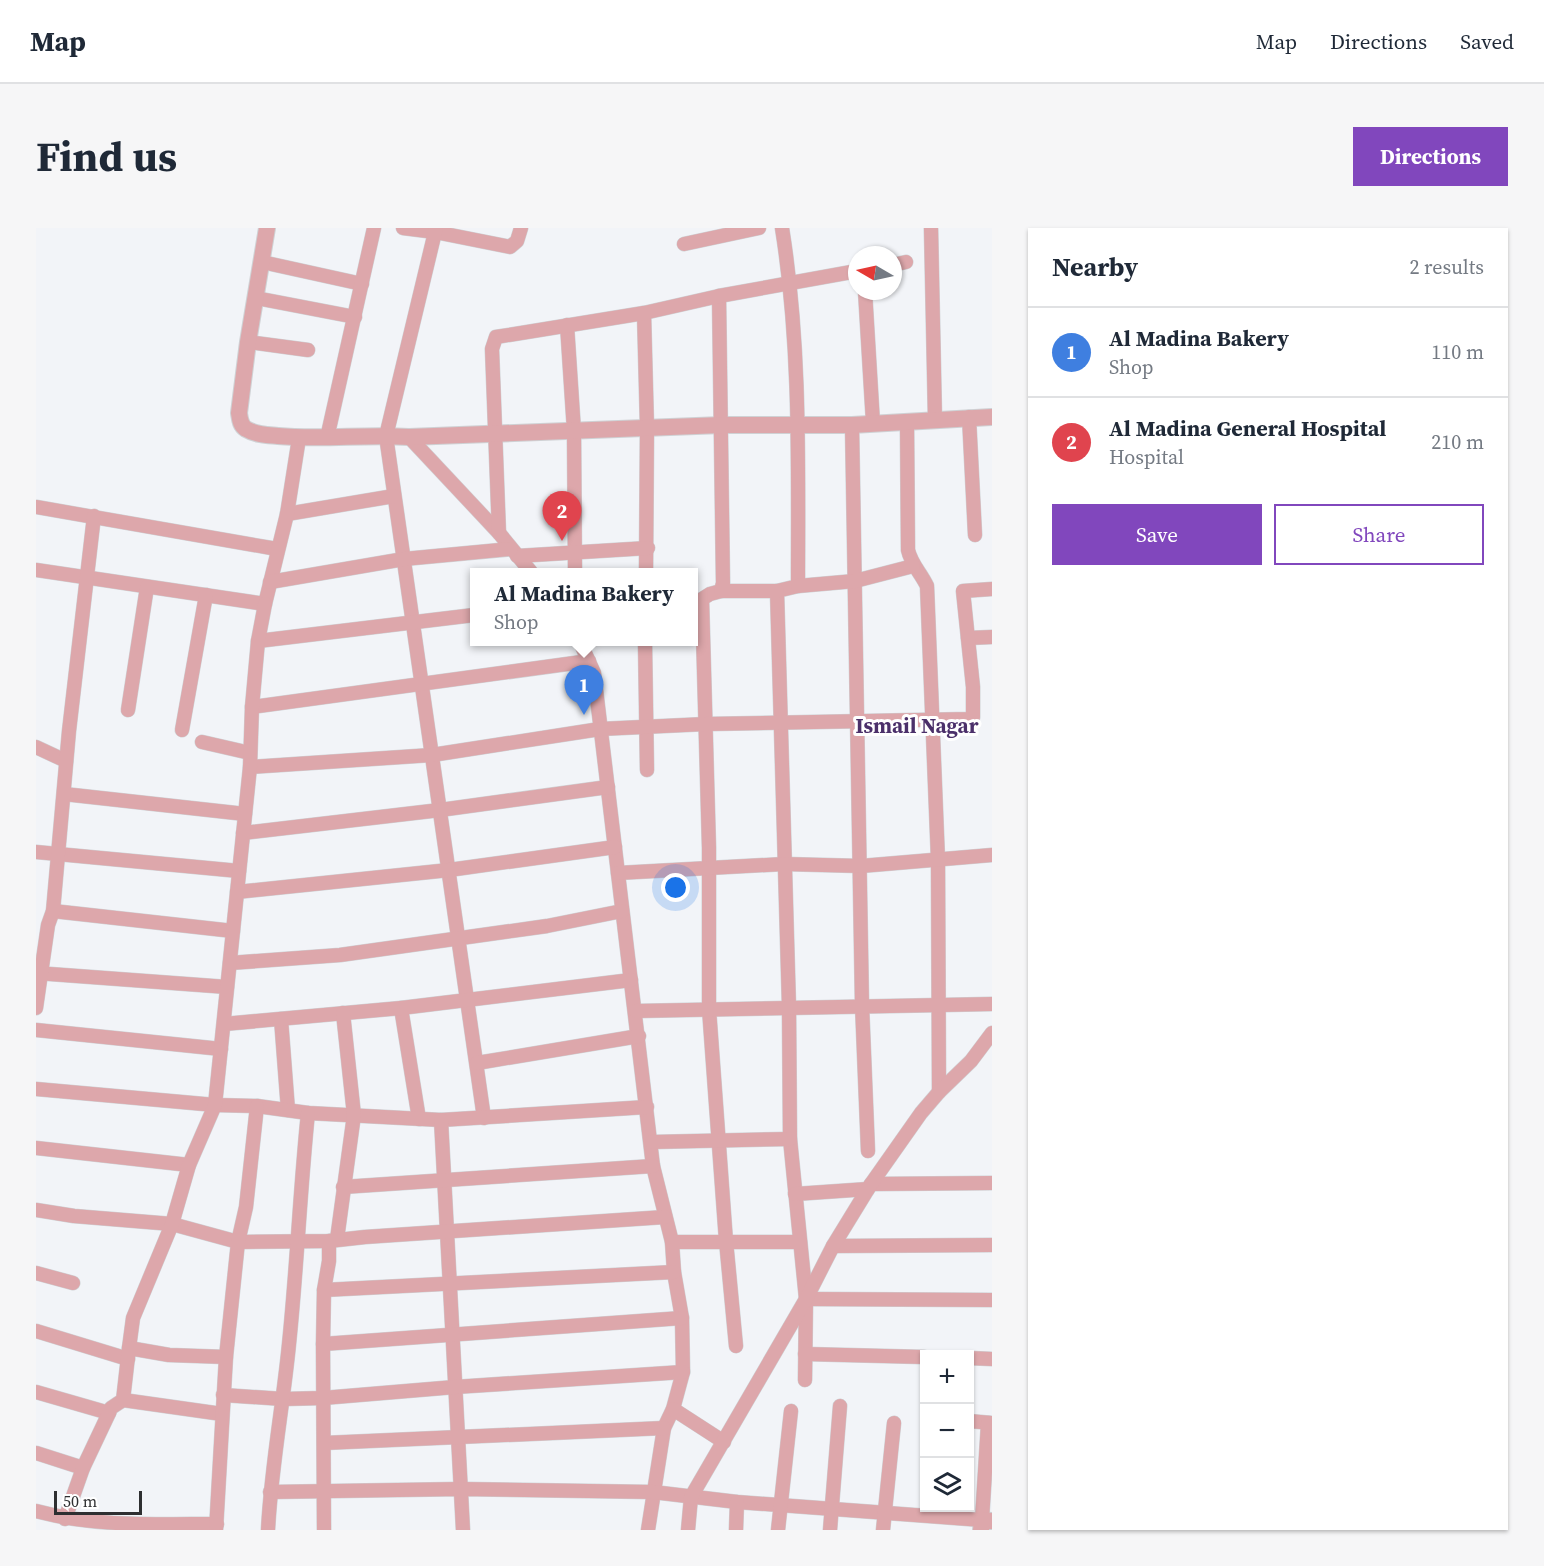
<!DOCTYPE html>
<html lang="en">
<head>
<meta charset="utf-8">
<style>
  :root { --surface:#fff; --page:#f6f6f7; --text:#1f2937; --muted:#747a83; --line:#e0e1e3; --accent:#8147bd }
  body { margin:0; font-family:"Source Serif 4",serif; background:var(--page); color:var(--text) }
  .controls { position:absolute; right:18px; bottom:18px; display:grid; overflow:hidden; border-radius:0px; box-shadow:0 2px 4px #0004 }
  .controls button { width:54px; height:54px; display:grid; place-items:center; padding:0; border:0; border-bottom:2px solid var(--line); background:var(--surface); color:var(--text); font:30px sans-serif }
  .compass { position:absolute; left:812px; top:18px; width:54px; height:54px; border-radius:50%; background:var(--surface); box-shadow:0 2px 4px #0004; rotate:279deg }
  .scale { position:absolute; left:18px; bottom:15px; width:88px; box-sizing:border-box; padding-left:6px; border:3px solid #2e2f31; border-top:0; font-size:16px; line-height:21px; white-space:nowrap; color:#2e2f31; -webkit-text-stroke:4px #fff; paint-order:stroke }
  .you { position:absolute; left:640px; top:660px; width:21px; height:21px; margin:-15px; border:4px solid #fff; border-radius:50%; background:#1a73e8; box-shadow:0 0 0 9px #1a73e833 }
  .badge { display:grid; place-items:center; width:39px; height:39px; border-radius:50%; background:var(--accent); color:#fff; font-size:20px; font-weight:700 }
  .pin { position:absolute; translate:-50% -50px; filter:drop-shadow(0 2px 3px #0008) }
  .pin::after { content:''; position:absolute; top:32px; width:21px; height:18px; background:inherit; clip-path:polygon(0 0,100% 0,50% 100%) }
  .popup { position:absolute; left:434px; top:340px; width:228px; height:78px; box-sizing:border-box; display:grid; place-content:center; border-radius:0px; background:var(--surface); filter:drop-shadow(0 2px 4px #0005); font-size:20px; white-space:nowrap; color:var(--muted) }
  .popup b { font-size:22px; color:var(--text) }
  .popup::after { content:''; position:absolute; left:50%; top:100%; margin-left:-12px; border:12px solid transparent; border-top-color:var(--surface) }
  .list { margin:0; padding:0; list-style:none }
  h2 { display:flex; justify-content:space-between; align-items:center; height:78px; margin:0; padding:0 24px; font-size:26px }
  h2 small { font-size:20px; font-weight:400; color:var(--muted) }
  .list li { display:grid; grid-template-columns:39px 1fr auto; gap:18px; align-items:center; box-sizing:border-box; height:90px; padding:0 24px; border-top:2px solid var(--line) }
  .list b { display:block; font-size:22px; white-space:nowrap }
  .list p { margin:0; font-size:20px; white-space:nowrap; color:var(--muted) }
  .list em { font-size:20px; font-style:normal; color:var(--muted) }
  .actions { display:flex; gap:12px; padding:18px 24px }
  .actions a { flex:1; padding:14px 0; border:2px solid var(--accent); border-radius:0px; text-align:center; font-size:21px; color:var(--accent) }
  .actions .main { background:var(--accent); color:#fff }
  .icon { flex:none; width:33px; height:33px; fill:none; stroke:currentColor; stroke-width:2; stroke-linecap:round; stroke-linejoin:round }
  .map { position:relative; flex:none; width:956px; height:1302px; overflow:hidden; border-radius:0px }
  header { display:flex; align-items:center; gap:36px; box-sizing:border-box; height:84px; padding:0 30px; background:var(--surface); border-bottom:2px solid var(--line) }
  header strong { font-size:28px }
  nav { display:flex; gap:33px; margin-inline-start:auto; font-size:21px }
  .intro { display:flex; align-items:center; justify-content:space-between; box-sizing:border-box; height:144px; padding:0 36px }
  h1 { margin:0; font-size:42px }
  .button { padding:15px 27px; border-radius:0px; background:var(--accent); color:#fff; font-size:21px; font-weight:700 }
  main { display:flex; gap:36px; padding:0 36px }
  aside { flex:1; background:var(--surface); border-radius:0px; box-shadow:0 2px 4px #0004 }
  .map>svg:first-child { display:block }
  .lines { fill:none; stroke-linecap:round; stroke-linejoin:round }
  .minor-casing { stroke:#cfd1d4; stroke-width:15 }
  .tertiary-casing { stroke:#cfd1d4; stroke-width:18 }
  .minor { stroke:#dda7ab; stroke-width:14 }
  .tertiary { stroke:#dda7ab; stroke-width:16 }
  .labels { text-anchor:middle; stroke-width:6; stroke-linejoin:round; paint-order:stroke }
  .neighbourhood-label { font-size:21px; font-weight:bold; fill:#4b306a; stroke:#fff }
</style>
</head>
<body>
<header>
<strong>Map</strong>
<nav><a>Map</a><a>Directions</a><a>Saved</a></nav>
</header>
<div class="intro"><h1>Find us</h1><a class="button">Directions</a></div>
<main>
<div class="map">
<svg width="956" height="1302" viewBox="0 0 956 1302">
  <rect width="100%" height="100%" fill="#f2f4f8"/>
  <g class="lines">
    <g class="minor-casing">
      <g id="minor">
        <polyline points="367,0 399,4 474,19 481,13 485,0"/>
        <polyline points="400,0 350,208 448,890"/>
        <path d="M746,0c19,118 16,238 16,358l-21,5 12,416 1,132 16,160 -1,81"/>
        <polyline points="895,0 899,192"/>
        <polyline points="648,16 723,0"/>
        <polyline points="226,34 326,56"/>
        <polyline points="857,37 870,34"/>
        <polyline points="829,63 837,195"/>
        <polyline points="683,68 687,355 685,363 674,366 666,371 673,620 673,781 690,1013 700,1118"/>
        <polyline points="220,70 319,89"/>
        <polyline points="608,85 611,199 610,344"/>
        <polyline points="531,97 538,203 539,344"/>
        <polyline points="212,114 272,122"/>
        <polyline points="933,189 939,307"/>
        <path d="M871,194l1,128c3,14 13,23 19,36l11,274 1,232"/>
        <polyline points="816,197 826,777 832,923"/>
        <polyline points="373,209 463,305 495,344"/>
        <polyline points="291,210 338,0"/>
        <polyline points="0,279 241,321"/>
        <polyline points="251,286 358,268"/>
        <polyline points="463,305 456,121 460,109 608,85 683,68 821,43"/>
        <polyline points="481,328 612,320"/>
        <polyline points="0,342 229,376 251,286 263,210"/>
        <polyline points="234,354 368,331 475,321"/>
        <polyline points="762,358 819,353 877,338"/>
        <polyline points="685,363 741,363"/>
        <polyline points="932,410 956,409"/>
        <polyline points="222,413 438,387"/>
        <polyline points="544,414 558,445 617,938 636,1014 638,1044 646,1090 647,1144 637,1181 628,1200 612,1302"/>
        <polyline points="609,414 611,542"/>
        <polyline points="216,479 553,433"/>
        <polyline points="92,482 111,359"/>
        <polyline points="146,502 170,367"/>
        <polyline points="166,514 214,525"/>
        <polyline points="0,519 30,533"/>
        <polyline points="214,539 396,527 564,501 670,496 934,491 937,489 937,459 927,363 956,361"/>
        <polyline points="28,566 209,586"/>
        <polyline points="207,605 404,582 572,559"/>
        <polyline points="0,624 203,643"/>
        <polyline points="582,645 748,636 825,638 956,627"/>
        <polyline points="201,664 413,642 579,619"/>
        <polyline points="17,683 197,703"/>
        <polyline points="194,735 304,727 511,698 586,683"/>
        <polyline points="0,745 191,759"/>
        <polyline points="0,780 12,697 17,683 33,503 58,288"/>
        <polyline points="365,780 383,891"/>
        <polyline points="600,783 956,776"/>
        <polyline points="245,791 252,882"/>
        <polyline points="188,796 365,780 595,752"/>
        <polyline points="0,802 185,821"/>
        <polyline points="441,835 603,808"/>
        <polyline points="0,861 179,877 221,878 272,885 405,892 611,879"/>
        <polyline points="405,892 427,1302"/>
        <polyline points="616,914 754,911"/>
        <polyline points="0,920 153,937"/>
        <polyline points="835,956 956,955"/>
        <polyline points="307,959 617,938"/>
        <polyline points="759,966 832,961"/>
        <polyline points="0,982 38,988 136,996 202,1014 293,1013 329,1009 629,989"/>
        <polyline points="301,1011 318,887 307,785"/>
        <polyline points="636,1014 764,1014"/>
        <polyline points="797,1018 956,1017"/>
        <polyline points="0,1045 37,1055"/>
        <polyline points="288,1062 638,1044"/>
        <polyline points="770,1071 956,1072"/>
        <polyline points="0,1103 92,1131"/>
        <polyline points="287,1116 646,1090"/>
        <polyline points="93,1120 97,1090 136,996 153,937 179,877 214,539 216,479 222,413 229,376"/>
        <polyline points="769,1126 888,1129"/>
        <polyline points="933,1130 956,1131"/>
        <polyline points="0,1164 73,1185"/>
        <polyline points="187,1167 247,1171 287,1170 419,1159 647,1144"/>
        <polyline points="87,1172 186,1186"/>
        <polyline points="637,1181 688,1214"/>
        <polyline points="933,1193 956,1195"/>
        <polyline points="288,1215 628,1200"/>
        <polyline points="0,1225 47,1240"/>
        <polyline points="234,1264 425,1261 617,1264 701,1274 946,1292 952,1195"/>
        <path d="M0,1283c59,16 120,13 181,13"/>
        <polyline points="29,1291 47,1240 73,1185 75,1180 87,1172 93,1120 133,1127 190,1129"/>
        <polyline points="180,1302 190,1129 202,1014 210,979 221,878"/>
        <path d="M232,1302c3,-62 15,-124 21,-186 8,-77 11,-154 19,-231"/>
        <polyline points="288,1302 287,1116 288,1062 293,1033 293,1013"/>
        <polyline points="652,1302 655,1269 770,1071 797,1018 835,956 885,885 903,864 935,833 956,805"/>
        <polyline points="700,1302 701,1274"/>
        <polyline points="742,1302 755,1183"/>
        <polyline points="794,1302 804,1178"/>
        <polyline points="847,1302 858,1195"/>
      </g>
    </g>
    <g class="tertiary-casing">
      <g id="tertiary">
        <path d="M231,0l-19,114 -9,71c1,6 1,12 7,16 10,6 22,6 32,7 44,4 87,-2 131,1l313,-12h130l140,-8"/>
        <polyline points="945,1302 946,1292 956,1293"/>
      </g>
    </g>
    <use href="#minor" class="minor"/>
    <use href="#tertiary" class="tertiary"/>
  </g>
  <g class="labels">
    <g class="neighbourhood-label">
      <text x="881" y="505">Ismail Nagar</text>
    </g>
  </g>
</svg>
<div class="controls">
<button>+</button>
<button>−</button>
<button><svg class="icon" aria-label="layers" viewBox="0 0 24 24"><path d="M12 4l9 5-9 5-9-5zM3 14l9 5 9-5"/></svg></button>
</div>
<svg class="compass" viewBox="-18 -18 36 36"><path d="M0-13l5 13h-10z" fill="#e53935"/><path d="M0 13l5-13h-10z" fill="#747a83"/></svg>
<div class="scale">50 m</div>
<div class="you"></div>
<div class="pin badge" style="left:548px;top:487px;background:#3f7fe0">1</div>
<div class="popup"><b>Al Madina Bakery</b>Shop</div>
<div class="pin badge" style="left:526px;top:313px;background:#e0444e">2</div>
</div>
<aside>
<h2>Nearby<small>2 results</small></h2>
<ul class="list">
<li><span class="badge" style="background:#3f7fe0">1</span><div><b>Al Madina Bakery</b><p>Shop</p></div><em>110 m</em></li>
<li><span class="badge" style="background:#e0444e">2</span><div><b>Al Madina General Hospital</b><p>Hospital</p></div><em>210 m</em></li>
</ul>
<div class="actions"><a class="main">Save</a><a>Share</a></div>
</aside>
</main>
</body>
</html>
